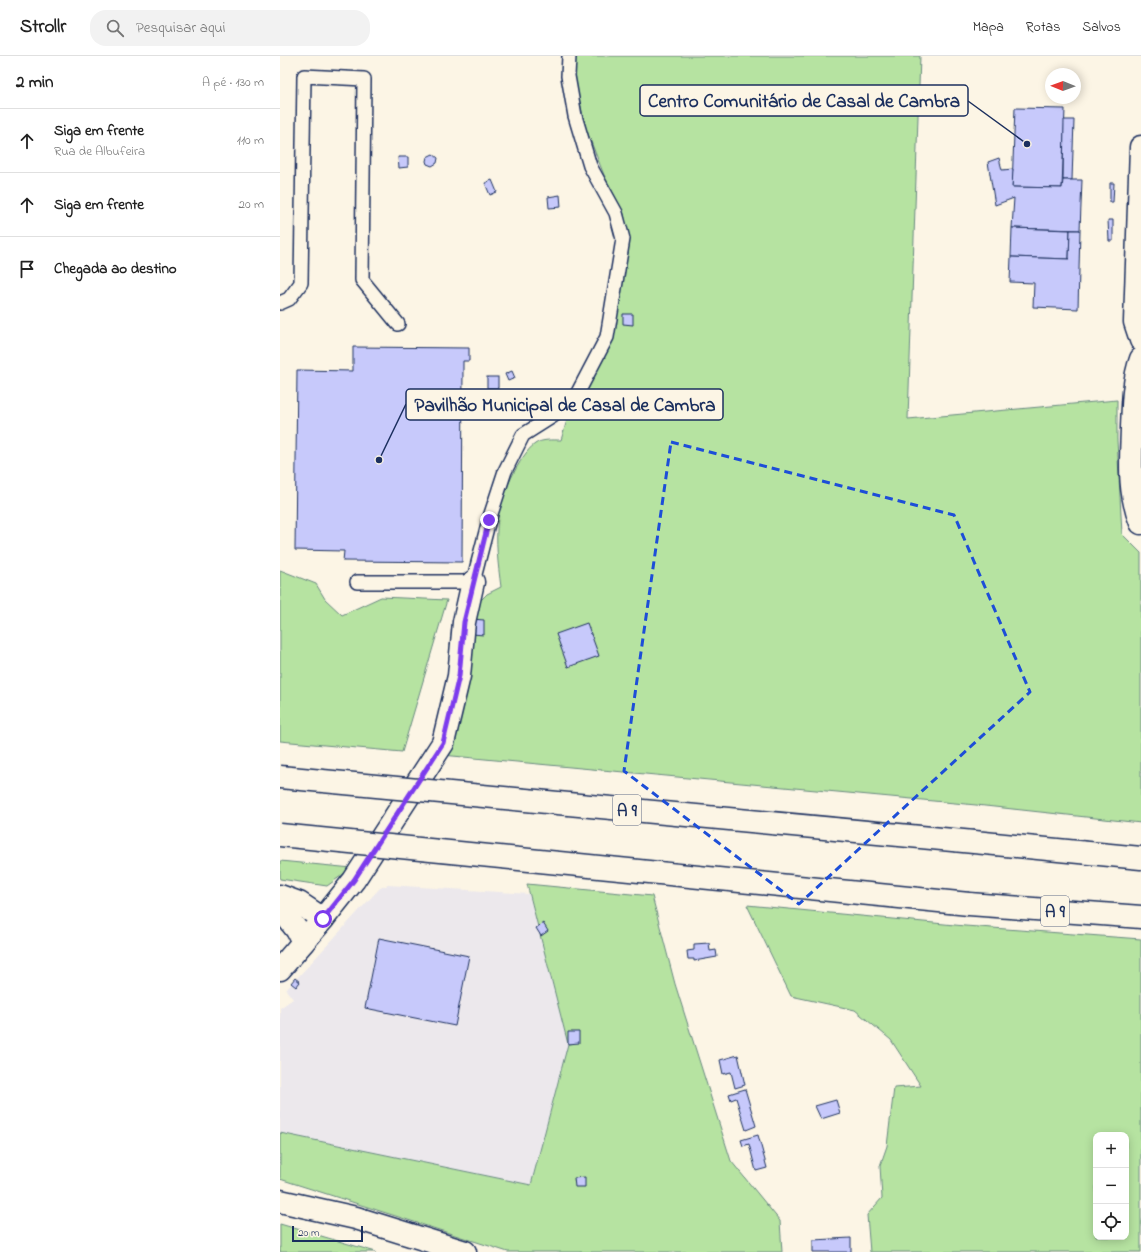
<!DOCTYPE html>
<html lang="pt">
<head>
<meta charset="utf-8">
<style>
  :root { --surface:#fff; --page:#f2f2f2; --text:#222; --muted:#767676; --line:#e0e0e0 }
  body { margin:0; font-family:"Indie Flower",sans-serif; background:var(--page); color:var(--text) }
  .controls { position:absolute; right:12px; bottom:12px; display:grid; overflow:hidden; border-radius:8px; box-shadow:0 2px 10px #0003 }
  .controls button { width:36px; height:36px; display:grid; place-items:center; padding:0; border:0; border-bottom:1px solid var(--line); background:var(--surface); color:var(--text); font:20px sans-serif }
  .compass { position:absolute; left:765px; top:12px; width:36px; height:36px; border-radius:50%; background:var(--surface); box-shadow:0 2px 10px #0003; rotate:271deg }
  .scale { position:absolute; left:12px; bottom:10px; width:71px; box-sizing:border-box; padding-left:4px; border:2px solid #1b2f5e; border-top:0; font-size:11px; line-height:14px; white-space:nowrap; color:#1b2f5e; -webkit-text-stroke:3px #fcf5e5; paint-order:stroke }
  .stop { position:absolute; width:12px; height:12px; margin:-9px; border:3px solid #7c3aed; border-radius:50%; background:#fff }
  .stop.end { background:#7c3aed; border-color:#fff; box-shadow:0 1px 4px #0008 }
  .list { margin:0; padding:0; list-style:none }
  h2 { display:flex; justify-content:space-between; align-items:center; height:52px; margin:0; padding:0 16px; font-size:17px }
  h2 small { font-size:13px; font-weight:400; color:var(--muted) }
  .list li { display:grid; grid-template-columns:26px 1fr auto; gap:12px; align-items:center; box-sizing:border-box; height:64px; padding:0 16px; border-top:1px solid var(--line) }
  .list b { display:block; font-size:15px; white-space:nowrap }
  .list p { margin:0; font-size:13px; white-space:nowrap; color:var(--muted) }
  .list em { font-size:13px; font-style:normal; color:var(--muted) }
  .icon { flex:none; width:22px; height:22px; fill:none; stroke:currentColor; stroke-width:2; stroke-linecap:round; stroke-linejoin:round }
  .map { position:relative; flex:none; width:861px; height:1196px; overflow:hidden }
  header { display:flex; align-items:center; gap:24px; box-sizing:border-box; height:56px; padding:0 20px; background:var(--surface); border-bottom:1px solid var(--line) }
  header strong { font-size:19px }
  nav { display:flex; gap:22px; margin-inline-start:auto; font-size:14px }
  .search { width:280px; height:36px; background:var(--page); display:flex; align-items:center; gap:10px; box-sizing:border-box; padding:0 14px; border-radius:16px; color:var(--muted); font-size:15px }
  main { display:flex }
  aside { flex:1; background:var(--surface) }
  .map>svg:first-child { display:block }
  .built { fill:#ece8ec }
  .green { fill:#b6e3a1; stroke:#688980; fill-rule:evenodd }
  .building { fill:#c7c9fb; stroke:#1b2f5e }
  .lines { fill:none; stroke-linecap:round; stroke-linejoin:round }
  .service-casing { stroke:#1b2f5e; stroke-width:16 }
  .minor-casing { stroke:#1b2f5e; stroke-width:25 }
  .tertiary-casing { stroke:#1b2f5e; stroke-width:25 }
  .secondary-casing { stroke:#1b2f5e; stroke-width:25 }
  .motorway-casing { stroke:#1b2f5e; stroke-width:25 }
  .service { stroke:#fcf5e5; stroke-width:13 }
  .minor { stroke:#fcf5e5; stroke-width:22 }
  .tertiary { stroke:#fcf5e5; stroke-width:22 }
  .secondary { stroke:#fcf5e5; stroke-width:22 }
  .motorway { stroke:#fcf5e5; stroke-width:22 }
  .motorway-bridge-casing { stroke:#1b2f5e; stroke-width:25; stroke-linecap:butt }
  .motorway-bridge { stroke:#fcf5e5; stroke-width:22 }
  .route { stroke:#7c3aed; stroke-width:5 }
  .marked { fill:none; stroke:#1d4ed8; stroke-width:3; stroke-dasharray:8 5; stroke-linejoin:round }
  .labels { text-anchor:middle; stroke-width:3.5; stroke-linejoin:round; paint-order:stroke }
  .shield { fill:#fcf5e5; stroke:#5e6a86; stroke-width:1 }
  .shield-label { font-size:17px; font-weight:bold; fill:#1b2f5e }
  .leader { fill:none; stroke:#1b2f5e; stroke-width:1.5 }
  .callout-dot { fill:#1b2f5e; stroke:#fcf5e5; stroke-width:1.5 }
  .callout { fill:#fcf5e5; stroke:#1b2f5e; stroke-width:1.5 }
  .callout-label { font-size:19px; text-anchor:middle; font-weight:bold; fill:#1b2f5e }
</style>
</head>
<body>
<header>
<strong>Strollr</strong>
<div class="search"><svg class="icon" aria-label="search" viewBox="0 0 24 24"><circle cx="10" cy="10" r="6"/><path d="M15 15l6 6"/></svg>Pesquisar aqui</div>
<nav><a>Mapa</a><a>Rotas</a><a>Salvos</a></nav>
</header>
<main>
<aside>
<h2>2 min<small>A pé · 130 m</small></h2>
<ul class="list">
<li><svg class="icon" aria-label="ahead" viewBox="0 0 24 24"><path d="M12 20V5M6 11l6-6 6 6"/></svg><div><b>Siga em frente</b><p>Rua de Albufeira</p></div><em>110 m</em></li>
<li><svg class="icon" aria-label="ahead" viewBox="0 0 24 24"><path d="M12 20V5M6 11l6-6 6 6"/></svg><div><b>Siga em frente</b></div><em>20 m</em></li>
<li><svg class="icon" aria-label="arrive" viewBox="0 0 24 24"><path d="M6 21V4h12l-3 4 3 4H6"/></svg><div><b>Chegada ao destino</b></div></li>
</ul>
</aside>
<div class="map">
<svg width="861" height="1196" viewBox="0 0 861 1196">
  <rect width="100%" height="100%" fill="#fcf5e5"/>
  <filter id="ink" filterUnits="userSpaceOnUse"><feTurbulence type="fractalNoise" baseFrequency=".025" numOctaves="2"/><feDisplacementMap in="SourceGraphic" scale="8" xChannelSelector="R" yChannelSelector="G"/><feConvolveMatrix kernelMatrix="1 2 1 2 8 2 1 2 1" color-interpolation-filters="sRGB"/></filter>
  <g filter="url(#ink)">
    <polygon class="built" points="108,829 249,838 288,988 251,1129 0,1077 0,952 13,943 6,934 100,832"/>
    <g class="green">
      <path d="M295,0h345l-12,363 209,-19v39l5,95 19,19v270l-165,-18 -534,-50 10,-12 7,-18 18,-121 10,-10 14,-7c-3,-23 -6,-46 -3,-70 1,-17 22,-63 37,-73 7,-5 17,-4 26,-4l6,-20 35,-58 17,-60 10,-56 -5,-32 -20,-39 -18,-46 -12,-53z"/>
      <polygon points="0,514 36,528 45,543 62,559 101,541 167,544 122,696 0,685"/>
      <polygon points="0,805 72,812 47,830 0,823"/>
      <polygon points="247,828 372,840 395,928 451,1105 500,1165 502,1196 228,1196 0,1123 0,1077 251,1129 288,988"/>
      <path d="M467,849l218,21 176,13v313h-271l-3,-37 15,-17 -2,-32 7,-20 7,-58 27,-2 -30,-46 -36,-30 -64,-14zM816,1079h30v102h-30z"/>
      <polygon points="0,1168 96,1196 0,1196"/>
    </g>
    <g class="building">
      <polygon points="735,52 785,53 782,132 732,131"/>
      <polygon points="784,64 794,64 792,124 783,124"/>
      <polygon points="153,98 158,102 157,107 152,110 147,108 146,105 147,101"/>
      <polygon points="118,101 128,101 128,111 119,112"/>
      <polygon points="719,102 722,114 733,113 732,131 782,132 783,124 802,124 800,174 732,172 734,142 715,149 708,106"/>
      <polygon points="212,124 217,136 210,139 205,127"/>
      <polygon points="830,127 834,127 833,146 830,146"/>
      <polygon points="280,139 281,151 269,152 268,141"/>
      <polygon points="828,164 833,164 833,185 829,185"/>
      <polygon points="732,172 790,174 789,203 731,201"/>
      <polygon points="790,174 800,174 798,253 753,251 754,227 730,226 731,201 789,203"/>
      <polygon points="343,258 353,258 353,269 343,268"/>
      <polygon points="73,291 189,292 189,305 183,305 182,506 63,505 64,495 15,494 17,314 73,315"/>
      <polygon points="232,315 235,322 228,325 225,318"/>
      <rect x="207" y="321" width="11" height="11"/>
      <polygon points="192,563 204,564 204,579 192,578"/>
      <polygon points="307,567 319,600 288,611 276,578"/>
      <polygon points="263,867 268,875 261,880 256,872"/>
      <polygon points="99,882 189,900 175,970 85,952"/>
      <polygon points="429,887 430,895 436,894 437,901 414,905 414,903 408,903 407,895 414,894 414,888"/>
      <polygon points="15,922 20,926 16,931 11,927"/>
      <polygon points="288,976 299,976 299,987 288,988"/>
      <polygon points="458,999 465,1029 455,1032 451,1016 443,1018 440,1004"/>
      <polygon points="465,1033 476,1070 466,1074 456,1042 451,1044 449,1038"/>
      <polygon points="556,1044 560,1057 541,1063 535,1050"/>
      <polygon points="478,1079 487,1112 476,1115 469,1088 463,1090 461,1084"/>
      <polygon points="305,1121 305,1131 295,1131 294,1122"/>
      <polygon points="571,1182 571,1196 533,1196 533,1184"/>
    </g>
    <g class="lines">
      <g class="service-casing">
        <g id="service">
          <polyline points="0,247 9,243 21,227 24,20 84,23 82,224 118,268"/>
          <polyline points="77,526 193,526 209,464 225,415 243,379 273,360 294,344 327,281 343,183 336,157 310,110 295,60 288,20 289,0"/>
        </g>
      </g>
      <g class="minor-casing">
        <g id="minor">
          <polyline points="861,91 855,266 861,284"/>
          <path d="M861,303c-8,22 -8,46 -9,69 -1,33 -4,64 9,95"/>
          <polyline points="43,863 74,824 163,687 179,620 184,566 193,526"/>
        </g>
      </g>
      <g class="tertiary-casing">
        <g id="tertiary">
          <polyline points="0,840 19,847 43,863 0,913"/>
          <polyline points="0,852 17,874 23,886"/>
        </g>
      </g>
      <g class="secondary-casing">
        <polyline id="secondary" points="0,1145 76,1162 185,1196"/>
      </g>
      <g class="motorway-casing">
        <g id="motorway">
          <polyline points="694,786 861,802"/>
          <polyline points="689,848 861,861"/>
        </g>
      </g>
      <use href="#service" class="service"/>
      <use href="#minor" class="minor"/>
      <use href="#tertiary" class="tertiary"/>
      <use href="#secondary" class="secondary"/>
      <use href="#motorway" class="motorway"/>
      <g class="motorway-bridge-casing">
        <g id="motorway-bridge">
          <polyline points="0,721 694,786"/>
          <polyline points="0,779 689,848"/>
        </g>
      </g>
      <use href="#motorway-bridge" class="motorway-bridge"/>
    </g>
  </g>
  <g class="lines" filter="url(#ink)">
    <polyline class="route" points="43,863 74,824 163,687 179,620 184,566 209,464"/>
  </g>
  <path class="marked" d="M391,386l283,73 76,177 -231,212 -175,-133z"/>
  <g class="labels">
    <g class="shield">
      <rect x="333" y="739" width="28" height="30" rx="3"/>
      <rect x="761" y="840" width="28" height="30" rx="3"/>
    </g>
    <g class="shield-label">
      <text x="347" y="760">A 9</text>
      <text x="775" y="861">A 9</text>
    </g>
  </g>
  <path class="leader" d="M747 88L688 45M99 404L126 348"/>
  <g class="callout-dot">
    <circle cx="747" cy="88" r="4"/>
    <circle cx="99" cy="404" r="4"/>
  </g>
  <g class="callout">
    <rect x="360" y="29" width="328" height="31" rx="4"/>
    <rect x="126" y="333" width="317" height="31" rx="4"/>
  </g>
  <g class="callout-label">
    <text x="524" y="51">Centro Comunitário de Casal de Cambra</text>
    <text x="285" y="355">Pavilhão Municipal de Casal de Cambra</text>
  </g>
</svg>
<div class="controls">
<button>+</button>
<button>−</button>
<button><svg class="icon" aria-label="locate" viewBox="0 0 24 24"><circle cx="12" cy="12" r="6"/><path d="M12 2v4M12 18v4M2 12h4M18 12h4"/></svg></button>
</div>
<svg class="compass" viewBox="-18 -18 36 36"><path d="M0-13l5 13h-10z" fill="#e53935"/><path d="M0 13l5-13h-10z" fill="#767676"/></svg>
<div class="scale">20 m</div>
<div class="stop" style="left:43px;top:863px"></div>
<div class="stop end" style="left:209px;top:464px"></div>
</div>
</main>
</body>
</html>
